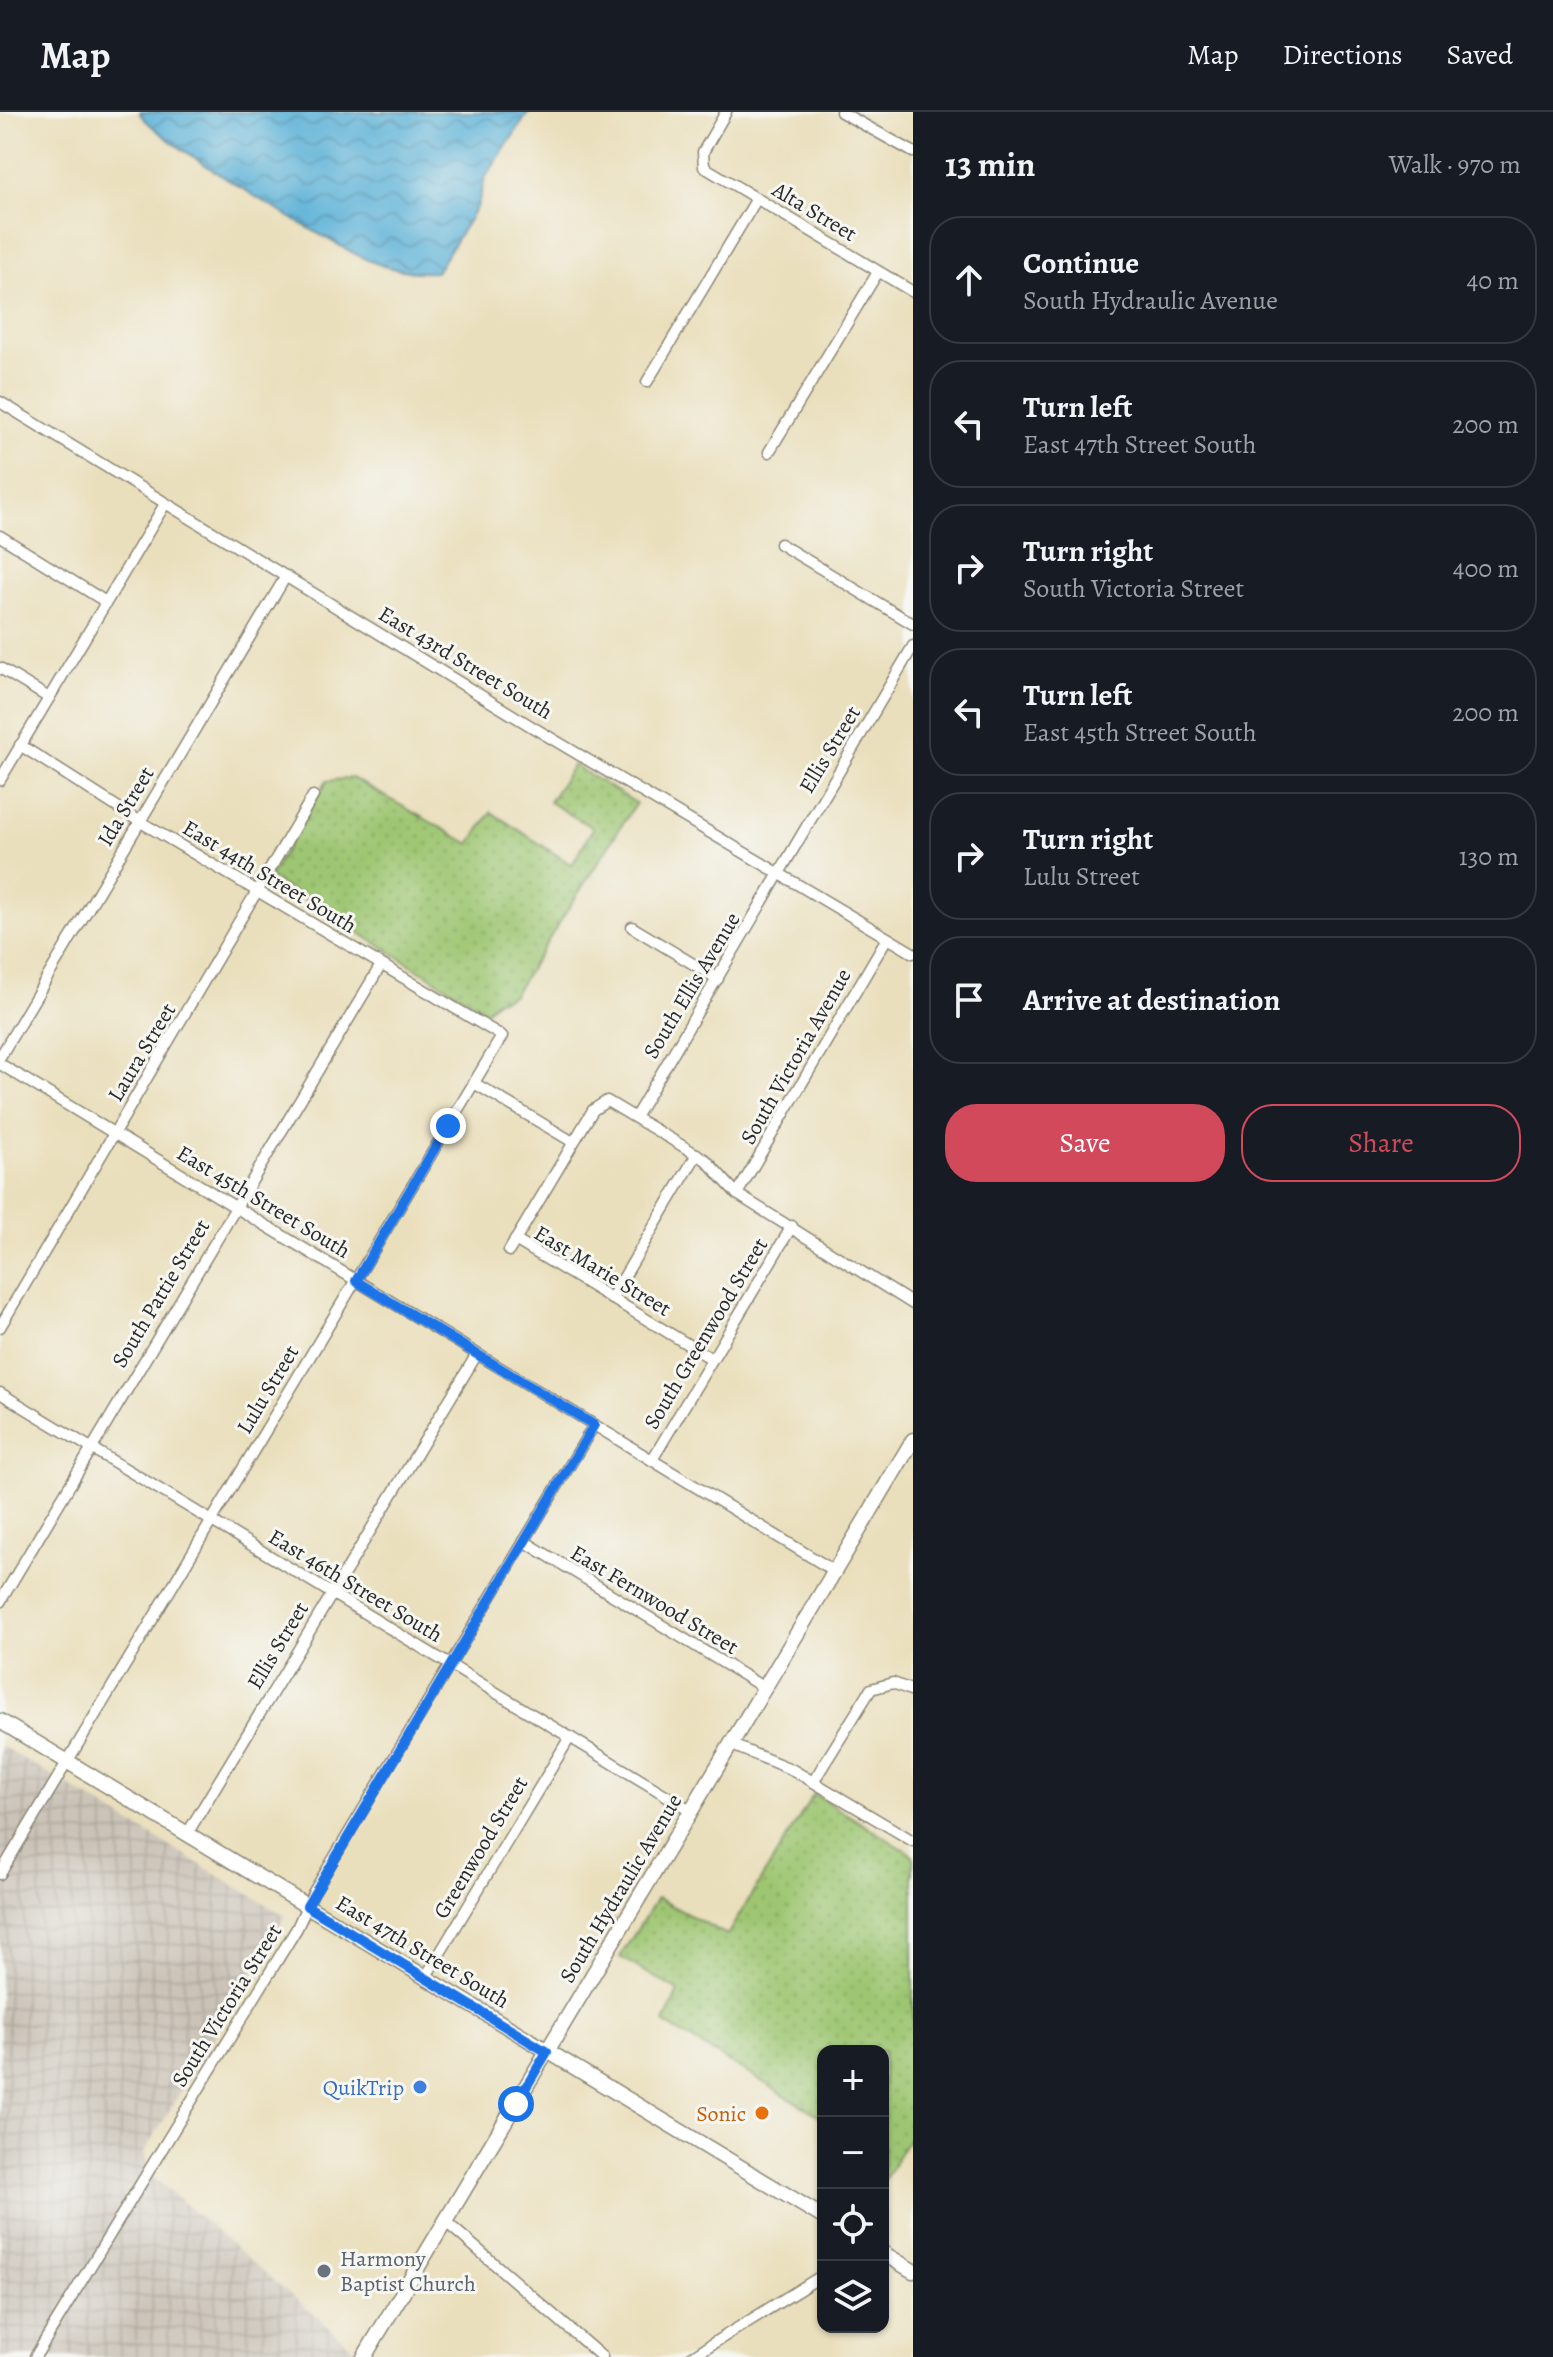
<!DOCTYPE html>
<html lang="en">
<head>
<meta charset="utf-8">
<style>
  :root { --surface:#171b24; --page:#20242c; --text:#f1f3f6; --muted:#9ea1a6; --line:#363941; --accent:#d1495b }
  body { margin:0; font-family:Alegreya,serif; background:var(--page); color:var(--text) }
  .controls { position:absolute; right:24px; bottom:24px; display:grid; overflow:hidden; border-radius:16px; box-shadow:0 2px 6px #0004 }
  .controls button { width:72px; height:72px; display:grid; place-items:center; padding:0; border:0; border-bottom:2px solid var(--line); background:var(--surface); color:var(--text); font:40px sans-serif }
  .stop { position:absolute; width:24px; height:24px; margin:-18px; border:6px solid #1a73e8; border-radius:50%; background:#fff }
  .stop.end { background:#1a73e8; border-color:#fff; box-shadow:0 2px 8px #0008 }
  .list { margin:0; padding:0; list-style:none }
  h2 { display:flex; justify-content:space-between; align-items:center; height:104px; margin:0; padding:0 32px; font-size:34px }
  h2 small { font-size:26px; font-weight:400; color:var(--muted) }
  .list li { display:grid; grid-template-columns:52px 1fr auto; gap:24px; align-items:center; box-sizing:border-box; height:128px; margin:0 16px 16px; padding:0 16px; border:2px solid var(--line); border-radius:32px }
  .list b { display:block; font-size:30px; white-space:nowrap }
  .list p { margin:0; font-size:26px; white-space:nowrap; color:var(--muted) }
  .list em { font-size:26px; font-style:normal; color:var(--muted) }
  .actions { display:flex; gap:16px; padding:24px 32px }
  .actions a { flex:1; padding:18px 0; border:2px solid var(--accent); border-radius:32px; text-align:center; font-size:28px; color:var(--accent) }
  .actions .main { background:var(--accent); color:#fff }
  .icon { flex:none; width:44px; height:44px; fill:none; stroke:currentColor; stroke-width:2; stroke-linecap:round; stroke-linejoin:round }
  .map { position:relative; flex:none; width:913px; height:2245px; overflow:hidden }
  header { display:flex; align-items:center; gap:48px; box-sizing:border-box; height:112px; padding:0 40px; background:var(--surface); border-bottom:2px solid var(--line) }
  header strong { font-size:38px }
  nav { display:flex; gap:44px; margin-inline-start:auto; font-size:28px }
  main { display:flex }
  aside { flex:1; background:var(--surface) }
  .map>svg:first-child { display:block }
  .industrial { fill:url(#industrial-grid) }
  .grass { fill:url(#grass-dots); stroke:#64784e; stroke-width:2 }
  .water { fill:url(#water-waves); stroke:#426e81; stroke-width:2 }
  .lines { fill:none; stroke-linecap:round; stroke-linejoin:round }
  .street-casing { stroke:#8a8574; stroke-width:13 }
  .secondary-casing { stroke:#8a8574; stroke-width:17 }
  .street { stroke:#fff; stroke-width:10 }
  .secondary { stroke:#fff; stroke-width:14 }
  .route { stroke:#1a73e8; stroke-width:10 }
  .shop-dot { fill:#3f7fe0; stroke:#f6f6f2; stroke-width:3 }
  .food-dot { fill:#e8710a; stroke:#f6f6f2; stroke-width:3 }
  .worship-dot { fill:#6b7280; stroke:#f6f6f2; stroke-width:3 }
  .labels { text-anchor:middle; stroke-width:6; stroke-linejoin:round; paint-order:stroke }
  .street-label { font-size:22px; fill:#2b2b2b; stroke:#f6f6f2 }
  .shop-label { font-size:22px; fill:#366cbe; stroke:#f6f6f2; text-anchor:end }
  .food-label { font-size:22px; fill:#c56008; stroke:#f6f6f2; text-anchor:end }
  .worship-label { font-size:22px; fill:#5b616d; stroke:#f6f6f2; text-anchor:start }
</style>
</head>
<body>
<header>
<strong>Map</strong>
<nav><a>Map</a><a>Directions</a><a>Saved</a></nav>
</header>
<main>
<div class="map">
<svg width="913" height="2245" viewBox="0 0 913 2245">
  <defs>
    <pattern id="industrial-grid" width="8" height="8" patternUnits="userSpaceOnUse" patternTransform="scale(2)"><rect width="8" height="8" fill="#cbc3b8"/><path d="M0 4h8M4 0v8" fill="none" stroke="#aea89e"/></pattern>
    <pattern id="grass-dots" width="8" height="8" patternUnits="userSpaceOnUse" patternTransform="scale(2)"><rect width="8" height="8" fill="#9ec672"/><path d="M2 2h.1M6 6h.1" fill="none" stroke="#88aa63" stroke-width="1.8" stroke-linecap="round"/></pattern>
    <pattern id="water-waves" width="16" height="10" patternUnits="userSpaceOnUse" patternTransform="scale(2)"><rect width="16" height="10" fill="#5ab1d7"/><path d="M0 5q4-4 8 0t8 0" fill="none" stroke="#4b90af"/></pattern>
  </defs>
  <rect width="100%" height="100%" fill="#f6f6f2"/>
  <filter id="ink" filterUnits="userSpaceOnUse"><feTurbulence type="fractalNoise" baseFrequency=".0125" numOctaves="2"/><feDisplacementMap in="SourceGraphic" scale="16" xChannelSelector="R" yChannelSelector="G"/><feConvolveMatrix kernelMatrix="1 2 1 2 8 2 1 2 1" color-interpolation-filters="sRGB"/></filter>
  <filter id="wash" filterUnits="userSpaceOnUse"><feTurbulence type="fractalNoise" baseFrequency=".006" numOctaves="4" result="noise"/><feDisplacementMap in="SourceGraphic" scale="32" xChannelSelector="R" yChannelSelector="G"/><feGaussianBlur stdDeviation="1.8" result="paint"/><feColorMatrix in="noise" values="0 0 0 0 0 0 0 0 0 0 0 0 0 0 0 0 0 1.4 0 .05"/><feComposite in="paint" operator="in"/></filter>
  <g filter="url(#wash)">
    <rect width="100%" height="100%" fill="#eadfbc"/>
    <polygon class="industrial" points="0,1633 286,1804 144,2041 153,2065 364,2245 0,2245"/>
    <g class="grass">
      <polygon points="573,653 636,691 513,883 495,889 486,899 269,765 327,669 352,666 470,732 491,700 572,753 593,716 549,690"/>
      <polygon points="814,1682 913,1743 913,2020 883,2070 883,1939 823,1939 823,2006 664,1911 678,1879 620,1845 657,1786 727,1823"/>
    </g>
    <path class="water" d="M139,0h390l-44,66 -7,27 -42,67c-22,1 -45,-2 -66,-11 -36,-15 -217,-122 -231,-149z"/>
  </g>
  <g filter="url(#ink)">
    <g class="lines">
      <g class="street-casing">
        <g id="street">
          <polyline points="726,0 703,40 704,55 913,180"/>
          <polyline points="841,0 913,40"/>
          <polyline points="647,270 756,88"/>
          <polyline points="0,290 534,616 913,841"/>
          <polyline points="769,340 878,160"/>
          <polyline points="0,424 106,490"/>
          <polyline points="780,432 913,512"/>
          <polyline points="0,556 49,586"/>
          <polyline points="0,668 165,392"/>
          <polyline points="632,815 718,867"/>
          <polyline points="0,945 286,464"/>
          <polyline points="0,952 836,1460"/>
          <polyline points="474,971 573,1030"/>
          <polyline points="636,1004 913,534"/>
          <polyline points="737,1082 887,826"/>
          <polyline points="515,1128 712,1247"/>
          <polyline points="509,1139 593,998 607,989 706,1048 737,1082 913,1192"/>
          <polyline points="611,1187 697,1042"/>
          <polyline points="0,1215 313,684"/>
          <polyline points="0,1281 692,1699"/>
          <polyline points="652,1348 792,1114"/>
          <polyline points="524,1429 766,1577"/>
          <polyline points="0,1490 381,853"/>
          <polyline points="732,1633 793,1658 913,1729"/>
          <polyline points="813,1670 871,1577 893,1571 913,1579"/>
          <polyline points="187,1722 477,1242"/>
          <polyline points="0,1762 502,924 139,709 20,633"/>
          <polyline points="425,1866 570,1625"/>
          <polyline points="446,2110 602,2245"/>
          <polyline points="35,2245 297,1816 313,1781 594,1313"/>
          <polyline points="691,2245 823,2163"/>
        </g>
      </g>
      <g class="secondary-casing">
        <g id="secondary">
          <polyline points="0,1609 823,2105"/>
          <polyline points="883,2141 913,2159"/>
          <polyline points="364,2245 913,1328"/>
        </g>
      </g>
      <use href="#street" class="street"/>
      <use href="#secondary" class="secondary"/>
    </g>
  </g>
  <g class="lines" filter="url(#ink)">
    <polyline class="route" points="448,1014 356,1169 594,1313 307,1794 547,1940 516,1992"/>
  </g>
  <circle class="shop-dot" cx="420" cy="1975" r="8"/>
  <circle class="food-dot" cx="762" cy="2001" r="8"/>
  <circle class="worship-dot" cx="324" cy="2159" r="8"/>
  <g class="labels">
    <g class="street-label">
      <text transform="translate(815 99) rotate(31)" y="8">Alta Street</text>
      <text transform="translate(466 550) rotate(31)" y="8">East 43rd Street South</text>
      <text transform="translate(829 637) rotate(-59)" y="8">Ellis Street</text>
      <text transform="translate(125 694) rotate(-59)" y="8">Ida Street</text>
      <text transform="translate(270 764) rotate(31)" y="8">East 44th Street South</text>
      <text transform="translate(691 873) rotate(-59)" y="8">South Ellis Avenue</text>
      <text transform="translate(141 940) rotate(-59)" y="8">Laura Street</text>
      <text transform="translate(795 944) rotate(-60)" y="8">South Victoria Avenue</text>
      <text transform="translate(264 1089) rotate(31)" y="8">East 45th Street South</text>
      <text transform="translate(603 1158) rotate(31)" y="8">East Marie Street</text>
      <text transform="translate(160 1181) rotate(-59)" y="8">South Pattie Street</text>
      <text transform="translate(705 1221) rotate(-59)" y="8">South Greenwood Street</text>
      <text transform="translate(267 1277) rotate(-59)" y="8">Lulu Street</text>
      <text transform="translate(356 1473) rotate(31)" y="8">East 46th Street South</text>
      <text transform="translate(655 1487) rotate(31)" y="8">East Fernwood Street</text>
      <text transform="translate(277 1533) rotate(-59)" y="8">Ellis Street</text>
      <text transform="translate(480 1735) rotate(-59)" y="8">Greenwood Street</text>
      <text transform="translate(620 1776) rotate(-59)" y="8">South Hydraulic Avenue</text>
      <text transform="translate(423 1839) rotate(31)" y="8">East 47th Street South</text>
      <text transform="translate(226 1893) rotate(-58)" y="8">South Victoria Street</text>
    </g>
    <g class="shop-label">
      <text x="404" y="1983">QuikTrip</text>
    </g>
    <g class="food-label">
      <text x="746" y="2009">Sonic</text>
    </g>
    <g class="worship-label">
      <text x="340" y="2154">Harmony<tspan x="340" dy="25">Baptist Church</tspan></text>
    </g>
  </g>
</svg>
<div class="controls">
<button>+</button>
<button>−</button>
<button><svg class="icon" aria-label="locate" viewBox="0 0 24 24"><circle cx="12" cy="12" r="6"/><path d="M12 2v4M12 18v4M2 12h4M18 12h4"/></svg></button>
<button><svg class="icon" aria-label="layers" viewBox="0 0 24 24"><path d="M12 4l9 5-9 5-9-5zM3 14l9 5 9-5"/></svg></button>
</div>
<div class="stop" style="left:516px;top:1992px"></div>
<div class="stop end" style="left:448px;top:1014px"></div>
</div>
<aside>
<h2>13 min<small>Walk · 970 m</small></h2>
<ul class="list">
<li><svg class="icon" aria-label="ahead" viewBox="0 0 24 24"><path d="M12 20V5M6 11l6-6 6 6"/></svg><div><b>Continue</b><p>South Hydraulic Avenue</p></div><em>40 m</em></li>
<li><svg class="icon" aria-label="left" viewBox="0 0 24 24"><path d="M17 20v-9H6M10 6l-5 5 5 5"/></svg><div><b>Turn left</b><p>East 47th Street South</p></div><em>200 m</em></li>
<li><svg class="icon" aria-label="right" viewBox="0 0 24 24"><path d="M7 20v-9h11M14 6l5 5-5 5"/></svg><div><b>Turn right</b><p>South Victoria Street</p></div><em>400 m</em></li>
<li><svg class="icon" aria-label="left" viewBox="0 0 24 24"><path d="M17 20v-9H6M10 6l-5 5 5 5"/></svg><div><b>Turn left</b><p>East 45th Street South</p></div><em>200 m</em></li>
<li><svg class="icon" aria-label="right" viewBox="0 0 24 24"><path d="M7 20v-9h11M14 6l5 5-5 5"/></svg><div><b>Turn right</b><p>Lulu Street</p></div><em>130 m</em></li>
<li><svg class="icon" aria-label="arrive" viewBox="0 0 24 24"><path d="M6 21V4h12l-3 4 3 4H6"/></svg><div><b>Arrive at destination</b></div></li>
</ul>
<div class="actions"><a class="main">Save</a><a>Share</a></div>
</aside>
</main>
</body>
</html>
